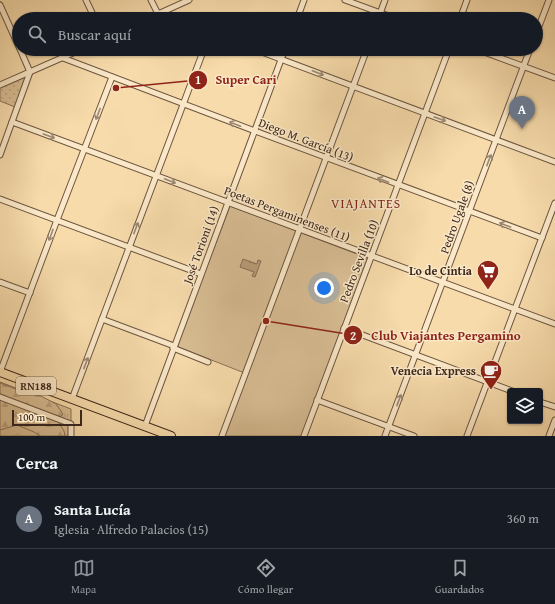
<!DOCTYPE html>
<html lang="es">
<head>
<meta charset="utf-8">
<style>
  :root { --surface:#171b24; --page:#242831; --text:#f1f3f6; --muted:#9ea1a6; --line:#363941; --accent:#8c9099 }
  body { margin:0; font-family:"Gentium Book Plus",serif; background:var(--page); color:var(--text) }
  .controls { position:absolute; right:12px; bottom:12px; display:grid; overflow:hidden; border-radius:4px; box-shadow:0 1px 3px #0004 }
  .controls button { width:36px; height:36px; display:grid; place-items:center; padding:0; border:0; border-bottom:1px solid var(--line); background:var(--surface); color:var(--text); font:20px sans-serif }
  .scale { position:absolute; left:12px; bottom:10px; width:70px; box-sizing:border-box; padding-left:4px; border:2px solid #3e281c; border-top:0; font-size:11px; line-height:14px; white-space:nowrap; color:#3e281c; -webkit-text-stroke:3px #fae8c8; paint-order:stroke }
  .you { position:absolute; left:324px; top:288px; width:14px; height:14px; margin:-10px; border:3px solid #fff; border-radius:50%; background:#1a73e8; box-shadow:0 0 0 6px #1a73e833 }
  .badge { display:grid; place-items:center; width:26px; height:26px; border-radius:50%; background:var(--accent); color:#fff; font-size:13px; font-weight:700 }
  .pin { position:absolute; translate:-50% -33px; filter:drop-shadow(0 1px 2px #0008) }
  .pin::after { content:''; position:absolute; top:21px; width:14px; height:12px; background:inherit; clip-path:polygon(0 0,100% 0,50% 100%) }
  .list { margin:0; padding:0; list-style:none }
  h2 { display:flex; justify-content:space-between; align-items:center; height:52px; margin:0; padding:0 16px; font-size:17px }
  h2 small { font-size:13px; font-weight:400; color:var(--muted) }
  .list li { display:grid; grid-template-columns:26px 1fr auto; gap:12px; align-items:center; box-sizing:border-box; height:60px; padding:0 16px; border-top:1px solid var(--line) }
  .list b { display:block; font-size:15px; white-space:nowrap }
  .list p { margin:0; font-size:13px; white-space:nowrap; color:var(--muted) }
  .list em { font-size:13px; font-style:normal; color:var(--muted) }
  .icon { flex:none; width:22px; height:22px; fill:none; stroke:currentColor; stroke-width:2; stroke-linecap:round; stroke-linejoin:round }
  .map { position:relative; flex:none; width:555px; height:436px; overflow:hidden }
  .search { position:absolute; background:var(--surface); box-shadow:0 1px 3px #0004; left:12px; right:12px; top:12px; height:44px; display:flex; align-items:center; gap:10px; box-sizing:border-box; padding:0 14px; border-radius:22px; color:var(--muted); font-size:15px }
  .sheet { height:112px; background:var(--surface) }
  nav { display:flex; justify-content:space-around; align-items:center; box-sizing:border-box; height:56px; border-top:1px solid var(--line); background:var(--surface); font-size:11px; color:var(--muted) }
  nav a { display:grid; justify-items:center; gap:2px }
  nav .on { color:var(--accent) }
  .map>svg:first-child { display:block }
  .grass { fill:url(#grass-tufts); stroke:#8b7258 }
  .forest { fill:url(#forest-firs); stroke:#8b7258 }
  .park { fill:url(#park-dots); stroke:#8b7258 }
  .pitch { fill:#d8bd93; stroke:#8b7258 }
  .water { fill:url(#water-ripples); stroke:#876f54 }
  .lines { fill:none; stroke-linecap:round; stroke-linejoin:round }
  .minor-casing { stroke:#6c5540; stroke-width:7 }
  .highway-casing { stroke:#3e281c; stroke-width:10 }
  .minor { stroke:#fae8c8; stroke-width:5 }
  .highway { stroke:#f7dbab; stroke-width:8 }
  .oneway { stroke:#9c8872 }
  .labels { text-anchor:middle; stroke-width:3; stroke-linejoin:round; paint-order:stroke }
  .shield { fill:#fae8c8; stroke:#766250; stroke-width:1 }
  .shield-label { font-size:11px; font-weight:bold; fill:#3e281c }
  .street-label { font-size:12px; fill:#3e281c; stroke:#fae8c8 }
  .poi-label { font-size:12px; font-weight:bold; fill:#3e281c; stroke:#fae8c8; text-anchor:end }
  .neighbourhood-label { font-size:13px; letter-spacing:1px; fill:#7a1f14; stroke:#fae8c8 }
  .leader { fill:none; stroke:#8f2418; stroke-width:1.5 }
  .callout-dot { fill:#8f2418; stroke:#fae8c8; stroke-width:1.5 }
  .mark-label { font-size:12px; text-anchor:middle; font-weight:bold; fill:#fff }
  .callout-label { font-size:13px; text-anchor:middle; font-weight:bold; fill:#8f2418; stroke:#fae8c8; stroke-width:3; stroke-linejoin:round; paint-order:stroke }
</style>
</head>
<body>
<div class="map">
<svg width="555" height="436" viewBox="0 0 555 436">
  <defs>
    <pattern id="grass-tufts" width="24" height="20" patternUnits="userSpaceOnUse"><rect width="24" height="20" fill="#d8bd93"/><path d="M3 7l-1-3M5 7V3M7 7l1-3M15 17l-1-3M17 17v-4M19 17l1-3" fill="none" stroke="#baa27e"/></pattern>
    <pattern id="forest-firs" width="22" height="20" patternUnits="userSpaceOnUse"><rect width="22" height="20" fill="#d8bd93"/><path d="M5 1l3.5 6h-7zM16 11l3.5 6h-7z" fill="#baa27e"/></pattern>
    <pattern id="park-dots" width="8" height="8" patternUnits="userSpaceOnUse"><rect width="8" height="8" fill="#d8bd93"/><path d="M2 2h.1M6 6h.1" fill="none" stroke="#baa27e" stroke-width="1.8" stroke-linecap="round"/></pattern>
    <pattern id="water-ripples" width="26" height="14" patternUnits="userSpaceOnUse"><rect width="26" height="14" fill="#b89e7a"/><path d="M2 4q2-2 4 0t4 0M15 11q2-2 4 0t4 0" fill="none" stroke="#978163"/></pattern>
  </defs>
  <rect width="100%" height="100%" fill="#f7dbab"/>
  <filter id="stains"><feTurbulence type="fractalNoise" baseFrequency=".005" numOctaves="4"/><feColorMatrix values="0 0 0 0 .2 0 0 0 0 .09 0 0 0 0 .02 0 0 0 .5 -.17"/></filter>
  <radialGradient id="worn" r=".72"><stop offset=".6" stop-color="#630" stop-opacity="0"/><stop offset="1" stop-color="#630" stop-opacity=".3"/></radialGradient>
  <polygon class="grass" points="0,382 71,409 71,436 0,436"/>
  <polygon class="forest" points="0,383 21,391 41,396 56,404 63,414 57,420 64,431 65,436 40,436 34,432 17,425 0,430"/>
  <polygon class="park" points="22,77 25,79 15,107 0,101 0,87"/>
  <polygon class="pitch" points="230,206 365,257 367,258 367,261 302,436 224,436 247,374 176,346"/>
  <polygon class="water" points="243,259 257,264 258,260 261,261 255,277 252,276 254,272 240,267"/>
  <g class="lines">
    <g class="minor-casing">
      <g id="minor">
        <polyline points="86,0 95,19"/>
        <polyline points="151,0 158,14"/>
        <polyline points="345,0 397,19"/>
        <polyline points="0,5 19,47"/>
        <polyline points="160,13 176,19"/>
        <polyline points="147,19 189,0"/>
        <polyline points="297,19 304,0"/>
        <polyline points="378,19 385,0"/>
        <polyline points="460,19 467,0"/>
        <polyline points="536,34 549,0"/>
        <polyline points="254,49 555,162"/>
        <polyline points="476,49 555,78"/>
        <polyline points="63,58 255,131 542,238"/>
        <polyline points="0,85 82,49"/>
        <polyline points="12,122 555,324"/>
        <polyline points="0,155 30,72 20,49"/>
        <polyline points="0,199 201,274"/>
        <polyline points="0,282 30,293"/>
        <polyline points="102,319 174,346"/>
        <polyline points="344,328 512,391"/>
        <polyline points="173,348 208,362"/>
        <polyline points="0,372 57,220 112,77"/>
        <polyline points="0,397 71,424 71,436"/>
        <polyline points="72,399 204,49"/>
        <polyline points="317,400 414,436"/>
        <polyline points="540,402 555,407"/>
        <polyline points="145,426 285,49"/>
        <polyline points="222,436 367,49"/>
        <polyline points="304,436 449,49"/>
        <polyline points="385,436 530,49"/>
        <polyline points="467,436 555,203"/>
        <polyline points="549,436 555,420"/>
      </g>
    </g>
    <g class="highway-casing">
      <polyline id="highway" points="0,372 171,436"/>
    </g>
    <use href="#minor" class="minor"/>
    <use href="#highway" class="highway"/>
  </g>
  <defs><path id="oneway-shaft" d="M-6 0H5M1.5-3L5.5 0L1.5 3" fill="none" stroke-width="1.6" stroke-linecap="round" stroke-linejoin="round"/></defs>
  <g class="oneway">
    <use href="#oneway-shaft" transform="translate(318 73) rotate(21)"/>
    <use href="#oneway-shaft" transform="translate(98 114) rotate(111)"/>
    <use href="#oneway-shaft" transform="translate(440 119) rotate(20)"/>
    <use href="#oneway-shaft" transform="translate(235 124) rotate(-159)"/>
    <use href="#oneway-shaft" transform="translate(49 136) rotate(20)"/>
    <use href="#oneway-shaft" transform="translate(489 160) rotate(-69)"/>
    <use href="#oneway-shaft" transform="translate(383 180) rotate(-159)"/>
    <use href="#oneway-shaft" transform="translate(170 181) rotate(21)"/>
    <use href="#oneway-shaft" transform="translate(505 225) rotate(-160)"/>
    <use href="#oneway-shaft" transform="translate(136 228) rotate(-69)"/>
    <use href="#oneway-shaft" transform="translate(51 235) rotate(110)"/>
    <use href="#oneway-shaft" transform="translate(86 363) rotate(-69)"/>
    <use href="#oneway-shaft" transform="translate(399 400) rotate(-69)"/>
  </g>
  <defs>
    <g id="supermarket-pin" transform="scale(1.15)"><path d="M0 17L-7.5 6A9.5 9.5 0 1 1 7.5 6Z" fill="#8f2418" stroke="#fae8c8"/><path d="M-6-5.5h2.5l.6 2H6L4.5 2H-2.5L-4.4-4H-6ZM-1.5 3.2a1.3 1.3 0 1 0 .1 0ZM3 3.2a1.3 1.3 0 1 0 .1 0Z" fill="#fff"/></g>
    <g id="cafe-pin" transform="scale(1.15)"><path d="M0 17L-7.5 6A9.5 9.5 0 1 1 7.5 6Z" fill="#8f2418" stroke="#fae8c8"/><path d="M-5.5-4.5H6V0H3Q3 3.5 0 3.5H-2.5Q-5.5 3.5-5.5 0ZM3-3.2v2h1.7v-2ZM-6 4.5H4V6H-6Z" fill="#fff"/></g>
  </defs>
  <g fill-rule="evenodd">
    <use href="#supermarket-pin" x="488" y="271"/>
    <use href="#cafe-pin" x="491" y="371"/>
  </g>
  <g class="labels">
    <rect class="shield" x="16" y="377" width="40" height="18" rx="3"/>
    <g class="shield-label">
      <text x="36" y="390">RN188</text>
    </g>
    <g class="street-label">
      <text transform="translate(306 140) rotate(21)" y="4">Diego M. García (13)</text>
      <text transform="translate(287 214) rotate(21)" y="4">Poetas Pergaminenses (11)</text>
      <text transform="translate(457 217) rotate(-70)" y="4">Pedro Ugale (8)</text>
      <text transform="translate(201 245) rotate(-70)" y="4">José Torioni (14)</text>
      <text transform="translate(359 261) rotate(-69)" y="4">Pedro Sevilla (10)</text>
    </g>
    <g class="poi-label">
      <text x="472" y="275">Lo de Cintia</text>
      <text x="476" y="375">Venecia Express</text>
    </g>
    <g class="neighbourhood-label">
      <text x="366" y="208">VIAJANTES</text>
    </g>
  </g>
  <path class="leader" d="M116 88L198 80M266 321L353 335"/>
  <g class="callout-dot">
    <circle cx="116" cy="88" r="4"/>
    <circle cx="266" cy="321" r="4"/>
    <circle cx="198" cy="80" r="10"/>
    <circle cx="353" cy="335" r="10"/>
  </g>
  <g class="mark-label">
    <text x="198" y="84">1</text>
    <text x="353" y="340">2</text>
  </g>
  <g class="callout-label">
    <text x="246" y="84">Super Cari</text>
    <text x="446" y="340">Club Viajantes Pergamino</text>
  </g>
  <rect width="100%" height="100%" filter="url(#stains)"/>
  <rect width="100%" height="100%" fill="url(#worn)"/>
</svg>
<div class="controls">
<button><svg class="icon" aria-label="layers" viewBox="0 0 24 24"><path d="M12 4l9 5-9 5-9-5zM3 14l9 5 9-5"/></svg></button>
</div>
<div class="scale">100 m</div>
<div class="you"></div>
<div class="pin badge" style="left:522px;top:129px;background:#6b7280">A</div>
<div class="search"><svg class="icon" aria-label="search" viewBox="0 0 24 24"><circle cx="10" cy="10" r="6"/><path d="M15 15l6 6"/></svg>Buscar aquí</div>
</div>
<section class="sheet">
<h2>Cerca<small></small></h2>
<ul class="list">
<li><span class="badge" style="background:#6b7280">A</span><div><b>Santa Lucía</b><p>Iglesia · Alfredo Palacios (15)</p></div><em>360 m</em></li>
</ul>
</section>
<nav>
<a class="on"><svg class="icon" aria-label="map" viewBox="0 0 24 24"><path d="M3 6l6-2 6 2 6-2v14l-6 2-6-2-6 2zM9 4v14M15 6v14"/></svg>Mapa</a>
<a><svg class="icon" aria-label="directions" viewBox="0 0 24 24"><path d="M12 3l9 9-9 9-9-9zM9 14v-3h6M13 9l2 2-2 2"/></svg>Cómo llegar</a>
<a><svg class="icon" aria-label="saved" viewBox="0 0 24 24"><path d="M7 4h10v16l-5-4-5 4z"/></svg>Guardados</a>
</nav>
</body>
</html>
